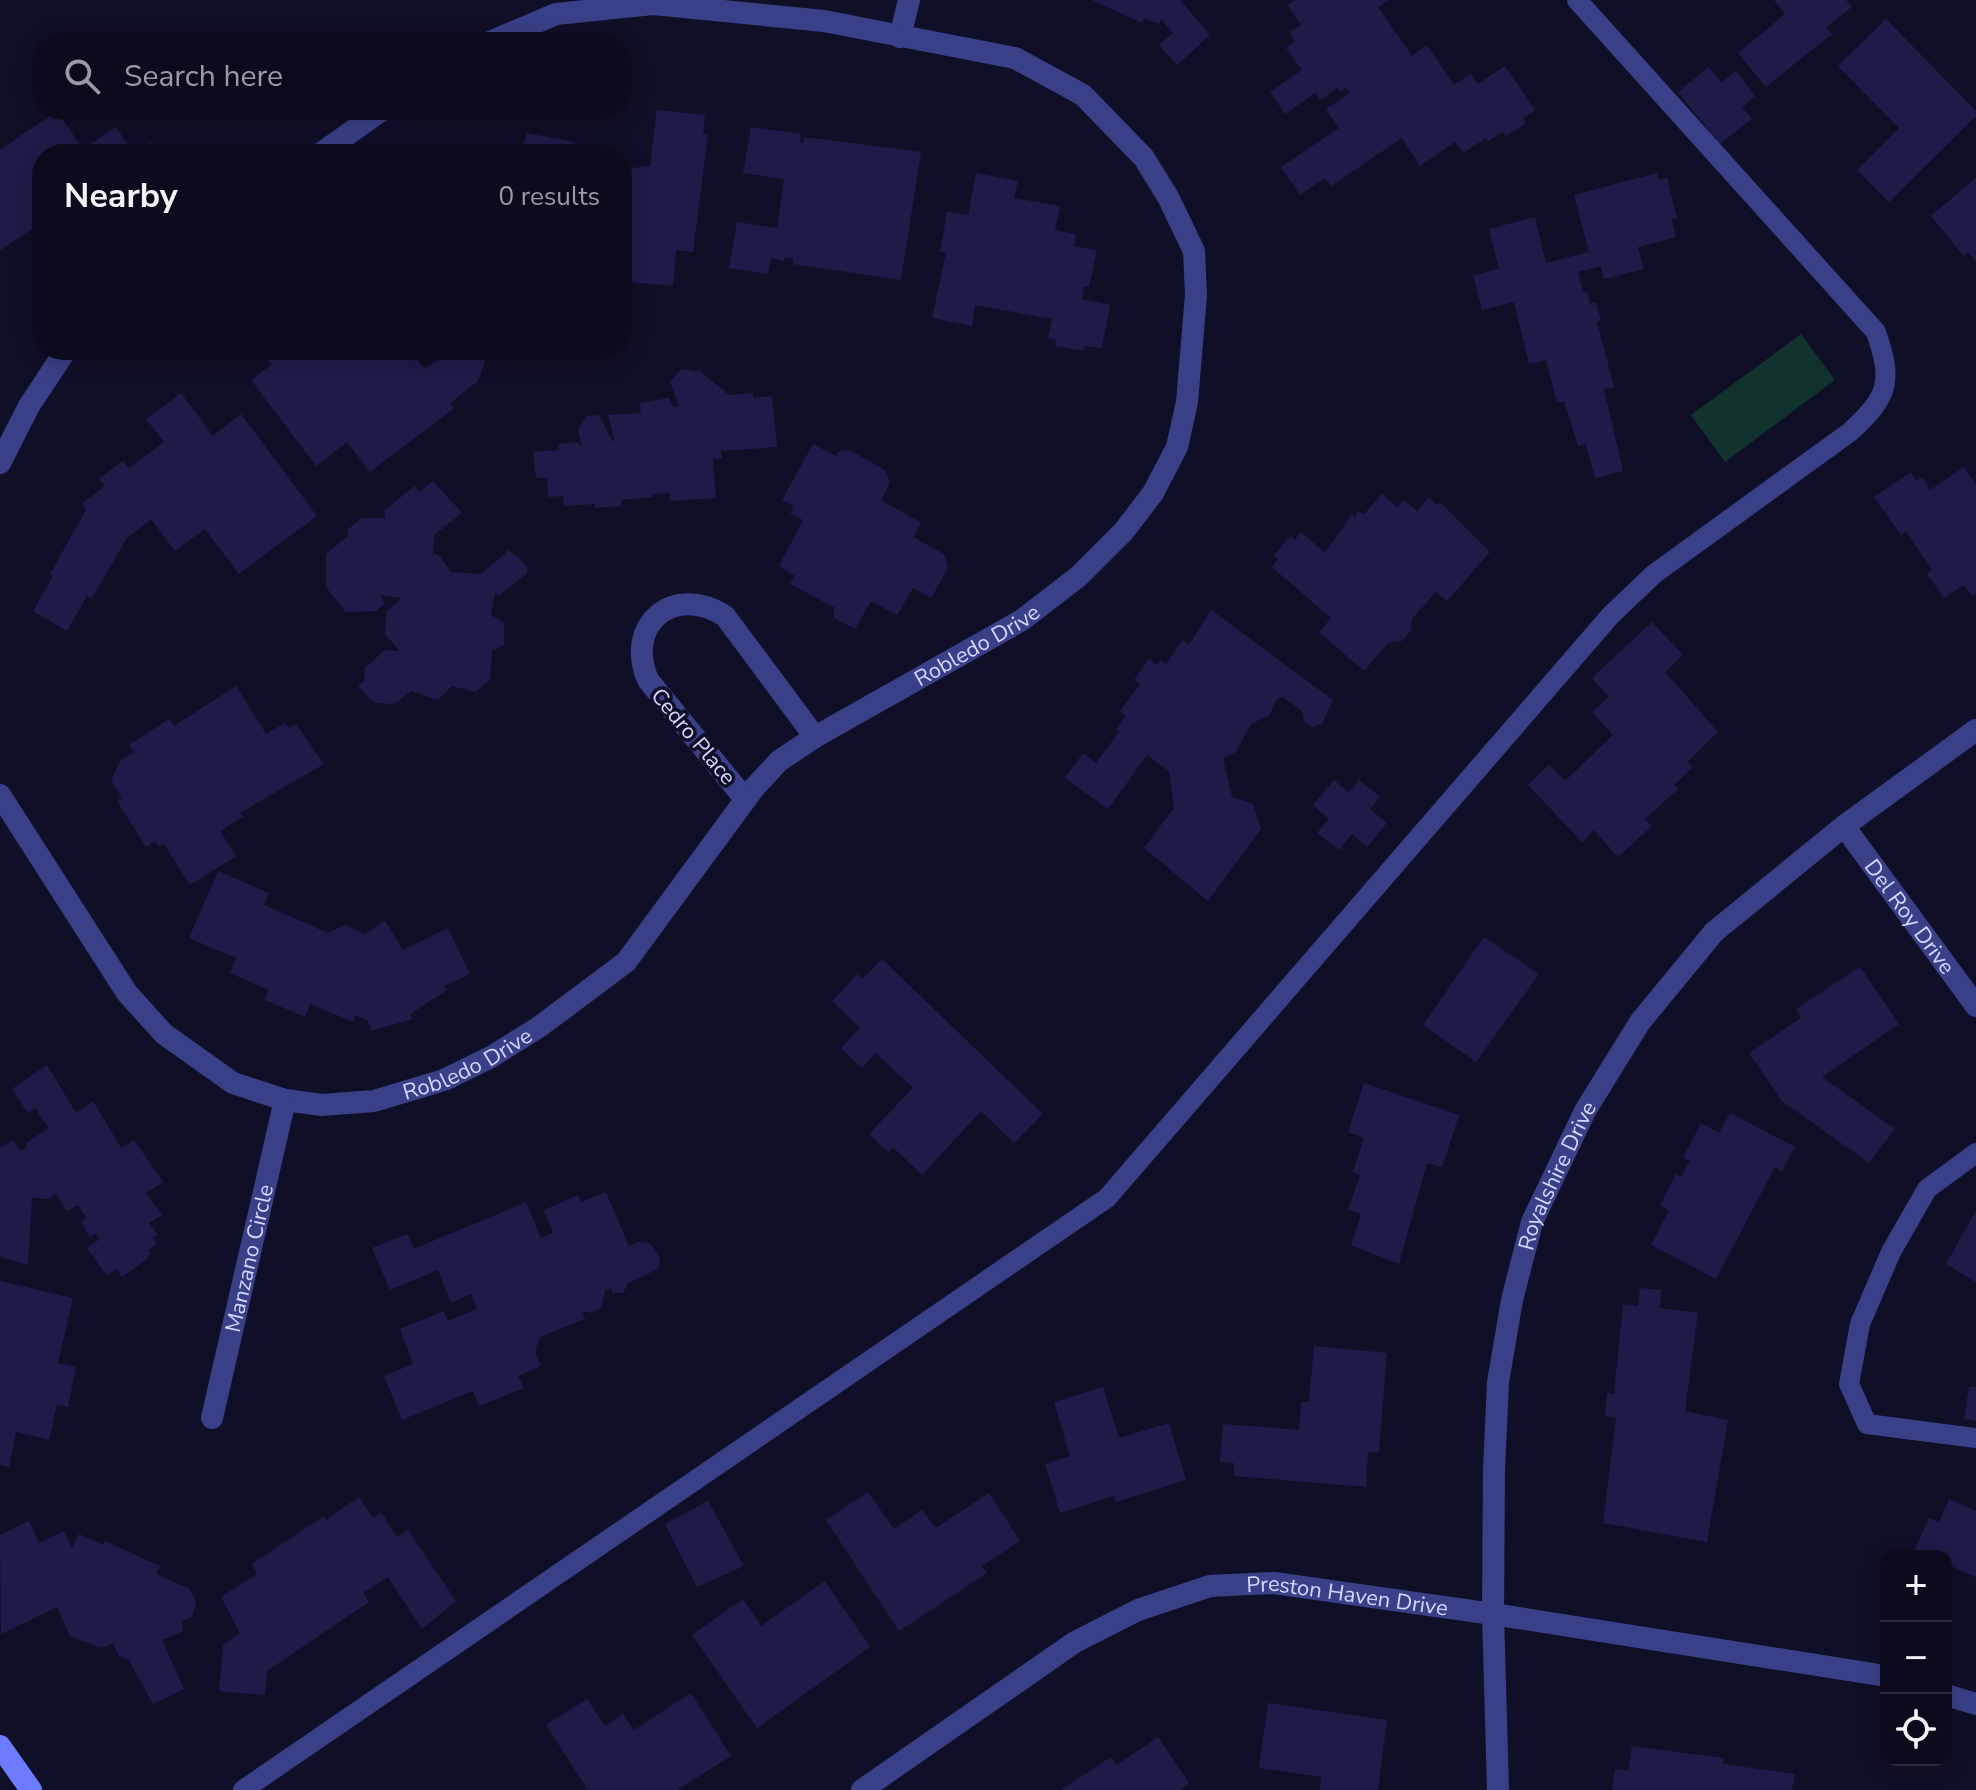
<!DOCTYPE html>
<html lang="en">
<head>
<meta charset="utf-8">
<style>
  :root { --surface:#0c0b1e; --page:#1a192b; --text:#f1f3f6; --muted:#9a9ba4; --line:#2c2b3c }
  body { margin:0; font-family:"Nunito Sans",sans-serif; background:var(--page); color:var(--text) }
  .controls { position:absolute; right:24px; bottom:24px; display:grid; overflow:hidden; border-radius:16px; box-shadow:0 4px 20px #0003 }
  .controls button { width:72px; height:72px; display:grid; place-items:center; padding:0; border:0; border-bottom:2px solid var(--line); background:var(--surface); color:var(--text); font:40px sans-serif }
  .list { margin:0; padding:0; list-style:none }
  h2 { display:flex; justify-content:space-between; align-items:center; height:104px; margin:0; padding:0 32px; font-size:34px }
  h2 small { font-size:26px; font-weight:400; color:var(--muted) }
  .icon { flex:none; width:44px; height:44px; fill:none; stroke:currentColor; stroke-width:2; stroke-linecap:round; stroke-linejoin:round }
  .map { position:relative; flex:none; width:1976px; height:1790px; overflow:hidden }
  .search { position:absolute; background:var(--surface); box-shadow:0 4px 20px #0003; left:32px; top:32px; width:600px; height:88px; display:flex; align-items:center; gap:20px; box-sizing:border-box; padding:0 28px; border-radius:32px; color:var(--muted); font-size:30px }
  .panel { position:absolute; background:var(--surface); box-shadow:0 4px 20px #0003; left:32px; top:144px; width:600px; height:216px; border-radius:32px }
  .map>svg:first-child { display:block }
  .green { fill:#12322d }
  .building { fill:#1f1b49 }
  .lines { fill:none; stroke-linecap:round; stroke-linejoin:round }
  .service { stroke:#3a4087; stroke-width:20 }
  .minor { stroke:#3a4087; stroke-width:22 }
  .secondary { stroke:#6d7bff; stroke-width:22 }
  .labels { text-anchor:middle; stroke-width:7; stroke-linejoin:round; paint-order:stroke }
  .street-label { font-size:22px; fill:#d6d6ff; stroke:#100f28 }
</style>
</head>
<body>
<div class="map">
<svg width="1976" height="1790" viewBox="0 0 1976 1790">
  <rect width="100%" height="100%" fill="#100f28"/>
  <polygon class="green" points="1801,334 1835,380 1725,462 1691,415"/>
  <g class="building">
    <polygon points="1092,0 1180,0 1210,35 1177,65 1159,45 1173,33 1161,19 1159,24 1144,18 1142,23"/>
    <polygon points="1295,0 1389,0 1378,7 1412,56 1427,45 1454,85 1471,74 1478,84 1505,66 1535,110 1523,118 1526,123 1506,136 1503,132 1488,141 1486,138 1463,153 1455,142 1420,166 1402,138 1331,186 1325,178 1300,195 1281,167 1339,128 1326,109 1350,93 1346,88 1340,92 1337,88 1320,100 1315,93 1285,114 1270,92 1302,70 1286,48 1295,41 1290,32 1301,25 1288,5"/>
    <polygon points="1774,0 1846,0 1852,7 1826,27 1832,34 1766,87 1738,53 1785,14"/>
    <polygon points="1886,19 1976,111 1976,116 1889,202 1857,170 1899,128 1838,66"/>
    <polygon points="1709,67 1721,83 1736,71 1755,96 1742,107 1752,119 1720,144 1678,92"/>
    <polygon points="657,110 705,115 703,133 708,134 693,252 676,250 673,286 622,281 622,162 632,168 650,166"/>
    <polygon points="57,111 83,149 116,127 134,154 42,154 42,239 34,228 0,250 0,150"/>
    <polygon points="751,127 801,134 800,143 803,143 804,137 921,152 901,280 793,264 793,259 785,257 784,261 771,258 768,274 729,268 737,222 777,228 784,179 743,173"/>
    <polygon points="527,133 575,142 574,154 521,154"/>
    <polygon points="152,142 160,154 134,154"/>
    <polygon points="976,173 1018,181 1014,198 1060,206 1055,230 1076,234 1074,246 1097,250 1089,287 1084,286 1082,299 1110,305 1102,348 1084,346 1083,351 1055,346 1056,340 1048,338 1052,319 975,305 972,326 932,318 946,253 940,252 947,212 968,215"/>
    <polygon points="1657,173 1659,180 1667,178 1677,218 1672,219 1676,237 1638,247 1644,269 1604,279 1601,266 1578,272 1583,292 1587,291 1590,304 1596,302 1601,321 1597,322 1614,387 1604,389 1623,471 1595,478 1586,444 1578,446 1564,401 1557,403 1546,360 1529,364 1514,302 1482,310 1473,275 1499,269 1489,229 1535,217 1546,263 1589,252 1574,195"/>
    <polygon points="1976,178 1976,261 1968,252 1964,256 1931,216"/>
    <polygon points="262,350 400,350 409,361 415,356 425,369 450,350 476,350 485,362 478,381 450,403 454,408 370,472 347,442 316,466 251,380 271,365"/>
    <polygon points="682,369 697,372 697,369 729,395 753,393 753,398 772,396 777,447 721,451 722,458 713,459 716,498 670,501 670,493 652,494 652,497 621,500 621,506 595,508 595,504 564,506 563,496 548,497 547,478 536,478 533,452 559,450 558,444 577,442 582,447 578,429 587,416 599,415 612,441 615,441 608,415 641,413 640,403 669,398 674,408 679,406 670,381"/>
    <polygon points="181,393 213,436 241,414 317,516 239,574 205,529 175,551 151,519 127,538 92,598 87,596 67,631 33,611 53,576 50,574 86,510 82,503 105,486 99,479 123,461 129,468 164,442 146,419"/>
    <polygon points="813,444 836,456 838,452 849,450 885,470 890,483 881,500 921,523 913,537 944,554 948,568 931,598 913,588 897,615 871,601 855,629 834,618 834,607 790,584 795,576 779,566 803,520 790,513 794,506 782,500"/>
    <polygon points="1964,467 1976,485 1976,593 1972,596 1964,585 1944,598 1927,574 1932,570 1906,531 1901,535 1874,497 1911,472 1916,481 1922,477 1930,490"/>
    <polygon points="433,481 462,513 434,535 433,554 438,554 451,572 481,574 509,550 527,566 527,573 498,596 495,592 491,615 504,623 504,645 492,651 490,680 475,692 452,686 438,700 411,691 395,704 374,703 358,686 364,681 365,668 385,650 400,651 385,634 386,612 402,598 380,595 385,603 376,611 346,612 326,587 326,554 348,536 347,530 362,518 385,518 385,510 415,486 419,492"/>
    <polygon points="1382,494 1397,507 1404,500 1417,511 1429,498 1437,505 1440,502 1490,552 1447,601 1436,592 1412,619 1411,630 1402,641 1389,642 1364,671 1319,632 1331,618 1272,567 1278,559 1274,555 1291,536 1295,540 1301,532 1325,553 1352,514 1356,517 1357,511 1364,514"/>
    <polygon points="1211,610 1333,700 1322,724 1312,727 1304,721 1302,711 1283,697 1276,700 1270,715 1251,724 1236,752 1223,758 1232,797 1253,804 1261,829 1208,901 1144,848 1174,808 1169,771 1147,755 1108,809 1065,778 1083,753 1096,763 1119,732 1116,729 1126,716 1120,711 1140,684 1134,680 1149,659 1157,665 1161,660 1166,664 1183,640 1189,645"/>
    <polygon points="1652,622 1683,655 1665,672 1718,732 1687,762 1693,767 1674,785 1678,789 1645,819 1652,826 1618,857 1594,830 1582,842 1528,785 1549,765 1565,781 1613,735 1592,712 1609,697 1592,678"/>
    <polygon points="236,686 266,734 285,723 289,729 296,724 324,764 240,813 244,816 220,831 236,856 190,885 164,844 159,847 155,841 146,847 117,801 122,798 111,781 120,761 134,752 129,745 169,719 174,726"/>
    <polygon points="1334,780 1349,793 1359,780 1380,797 1370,809 1387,823 1367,847 1352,834 1339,850 1317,833 1329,819 1313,805"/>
    <polygon points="218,871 269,893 264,905 328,933 345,925 365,934 385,921 403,950 448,928 470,974 444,986 447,990 410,1014 412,1019 371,1031 368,1021 355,1015 354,1022 310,1004 305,1017 265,1000 268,990 230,973 236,958 189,938"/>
    <polygon points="1484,937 1539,974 1476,1062 1423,1025"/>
    <polygon points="882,959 1043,1114 1014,1143 981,1111 922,1175 893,1147 888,1152 869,1134 913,1088 876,1053 862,1068 841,1048 860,1028 832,1001 858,974 863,979"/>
    <polygon points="1860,967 1899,1024 1822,1077 1895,1129 1869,1163 1782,1101 1749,1053 1801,1018 1796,1009"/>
    <polygon points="47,1065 76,1113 93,1101 121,1148 134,1140 163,1182 146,1193 162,1215 149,1223 158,1235 153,1238 157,1244 148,1250 151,1254 143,1262 122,1277 116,1269 107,1276 87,1248 100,1239 96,1233 90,1237 81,1222 87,1218 78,1205 67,1211 56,1194 48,1199 32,1198 28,1265 0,1257 0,1148 13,1140 21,1151 27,1147 25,1144 49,1128 35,1108 28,1113 12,1089"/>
    <polygon points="1364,1083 1459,1115 1442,1167 1427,1163 1399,1264 1351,1245 1361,1214 1348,1210 1360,1175 1353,1172 1364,1138 1348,1132"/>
    <polygon points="1730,1113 1795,1147 1782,1171 1775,1167 1716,1279 1651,1245 1669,1211 1660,1205 1676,1174 1681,1177 1690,1161 1683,1158 1701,1123 1719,1133"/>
    <polygon points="606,1192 629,1246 638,1242 650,1243 660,1259 658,1269 628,1283 623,1293 613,1293 611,1288 605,1290 601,1308 590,1313 582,1311 585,1319 540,1337 535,1351 541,1366 518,1376 524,1388 479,1406 473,1391 402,1420 384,1376 413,1364 400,1329 444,1311 448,1321 477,1309 471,1294 451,1303 438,1270 390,1290 372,1248 407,1234 414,1249 526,1202 541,1238 553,1233 544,1210 578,1195 581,1202"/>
    <polygon points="1976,1211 1976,1282 1946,1264"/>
    <polygon points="0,1281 73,1298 58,1363 76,1367 68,1407 57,1405 49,1440 16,1432 9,1467 0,1465"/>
    <polygon points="1640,1288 1661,1290 1660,1308 1698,1313 1685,1411 1728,1420 1707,1542 1603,1523 1616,1418 1605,1416 1607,1393 1614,1394 1623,1304 1638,1306"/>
    <polygon points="1314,1346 1387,1353 1379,1452 1368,1452 1366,1487 1234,1476 1234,1463 1220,1462 1223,1424 1299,1430 1301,1402 1309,1402"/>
    <polygon points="1103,1387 1119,1438 1169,1423 1186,1480 1116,1502 1114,1496 1060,1513 1045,1464 1070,1456 1054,1402"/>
    <polygon points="1969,1387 1976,1387 1976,1421 1964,1419"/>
    <polygon points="868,1492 894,1529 922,1510 936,1528 989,1493 1020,1541 982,1566 987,1573 899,1631 826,1520"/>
    <polygon points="359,1497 373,1518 381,1512 397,1537 408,1530 456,1601 422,1629 388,1577 363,1593 369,1602 267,1671 265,1695 219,1691 223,1645 240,1633 221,1597 257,1574 252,1564 324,1516 326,1520"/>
    <polygon points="1949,1499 1976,1511 1976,1577 1946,1564 1946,1556 1926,1556 1914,1551 1929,1518 1939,1522"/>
    <polygon points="708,1501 744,1566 697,1587 665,1524"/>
    <polygon points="29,1521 39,1543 64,1531 72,1548 79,1534 103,1545 105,1541 160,1566 156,1574 190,1589 196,1602 192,1617 182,1621 183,1631 162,1640 184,1689 153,1704 129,1660 119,1656 113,1643 101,1648 70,1636 57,1607 1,1634 0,1535"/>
    <polygon points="825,1581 870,1647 757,1728 692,1635 743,1599 761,1626"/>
    <polygon points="691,1693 731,1756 677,1790 588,1790 546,1725 587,1699 605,1726 623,1714 634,1730"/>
    <polygon points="1268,1703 1387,1720 1378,1790 1320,1790 1321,1777 1259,1768"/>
    <polygon points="1158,1737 1189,1783 1180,1790 1061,1790 1111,1757 1117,1765"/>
    <polygon points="1632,1746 1724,1758 1723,1764 1795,1774 1792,1790 1612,1790 1615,1769 1628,1771"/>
  </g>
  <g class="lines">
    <g class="service">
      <polyline points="1976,1153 1927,1189 1891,1252 1860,1324 1849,1384 1867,1424 1976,1438"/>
      <path d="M243,1790l864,-592 503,-582 44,-42 196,-142c39,-36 43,-50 26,-100l-299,-332"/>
    </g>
    <g class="minor">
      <polyline points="900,37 909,0"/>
      <polyline points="320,154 382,110"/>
      <polyline points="0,463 29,406 66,350"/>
      <path id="s1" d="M0,795l127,198 37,41 69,49 52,17 37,5 52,-4 70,-21 47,-23 48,-30 87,-65 128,-174 25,-27 36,-24 207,-117 57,-44 45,-45 29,-38 24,-46 10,-45 9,-107 -2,-44 -26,-54 -24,-39 -61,-63 -68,-37 -191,-37 -171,-17 -97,10 -66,28"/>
      <path d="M745,799l-97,-119c-24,-56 26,-97 77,-64l90,121"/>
      <path id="s2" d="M1844,826l132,180"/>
      <path id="s3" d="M212,1418l73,-318"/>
      <polyline points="1946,1695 1976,1704"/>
      <path id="s4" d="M862,1790l213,-148 63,-32 72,-24 64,-3 219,31 393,62"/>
      <path id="s5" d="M1498,1790l-5,-176 1,-145 4,-87 14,-82 20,-78 53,-111 55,-89 74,-90 130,-106 132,-96"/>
    </g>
    <polyline class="secondary" points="0,1746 31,1790"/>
  </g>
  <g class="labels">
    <g class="street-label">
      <text dy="8" stroke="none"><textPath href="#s1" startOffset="1292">Robledo Drive</textPath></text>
      <text transform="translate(694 736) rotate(50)" y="8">Cedro Place</text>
      <text dy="8" stroke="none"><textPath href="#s2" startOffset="112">Del Roy Drive</textPath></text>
      <text dy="8" stroke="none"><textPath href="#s1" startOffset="620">Robledo Drive</textPath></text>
      <text dy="8" stroke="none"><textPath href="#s5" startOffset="624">Royalshire Drive</textPath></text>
      <text dy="8" stroke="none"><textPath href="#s3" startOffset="164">Manzano Circle</textPath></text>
      <text dy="8" stroke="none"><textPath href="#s4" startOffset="544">Preston Haven Drive</textPath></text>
    </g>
  </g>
</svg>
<div class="controls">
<button>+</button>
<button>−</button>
<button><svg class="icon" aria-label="locate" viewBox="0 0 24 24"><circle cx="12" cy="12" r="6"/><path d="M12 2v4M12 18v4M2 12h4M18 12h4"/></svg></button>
</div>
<div class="search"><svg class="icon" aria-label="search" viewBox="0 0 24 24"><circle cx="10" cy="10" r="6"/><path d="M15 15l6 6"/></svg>Search here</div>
<section class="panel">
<h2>Nearby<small>0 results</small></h2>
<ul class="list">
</ul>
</section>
</div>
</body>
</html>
